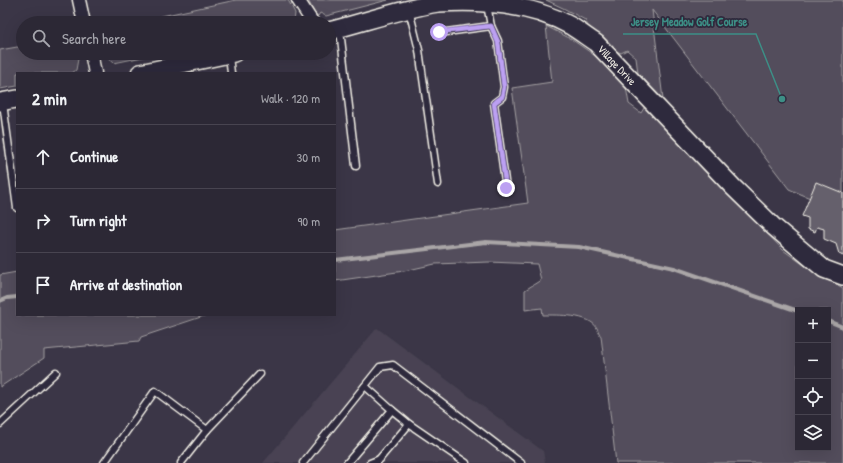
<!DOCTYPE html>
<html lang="en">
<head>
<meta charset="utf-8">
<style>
  :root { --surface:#2c2835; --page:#34303d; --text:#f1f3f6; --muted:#a6a6ad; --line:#484450 }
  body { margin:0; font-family:"Patrick Hand",sans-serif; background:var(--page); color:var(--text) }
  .controls { position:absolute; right:12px; bottom:12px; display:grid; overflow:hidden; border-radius:0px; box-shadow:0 4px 16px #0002 }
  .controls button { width:36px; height:36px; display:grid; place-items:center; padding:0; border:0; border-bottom:1px solid var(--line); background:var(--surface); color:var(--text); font:20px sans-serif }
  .stop { position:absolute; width:12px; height:12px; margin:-9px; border:3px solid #bca0f2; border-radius:50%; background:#fff }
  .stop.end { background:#bca0f2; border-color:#fff; box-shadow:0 1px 4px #0008 }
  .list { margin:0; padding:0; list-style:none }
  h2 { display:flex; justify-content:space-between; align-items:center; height:52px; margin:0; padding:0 16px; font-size:17px }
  h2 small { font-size:13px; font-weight:400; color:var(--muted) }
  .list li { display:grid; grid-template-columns:26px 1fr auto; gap:12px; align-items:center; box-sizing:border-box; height:64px; padding:0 16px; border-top:1px solid var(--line) }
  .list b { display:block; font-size:15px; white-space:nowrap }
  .list em { font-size:13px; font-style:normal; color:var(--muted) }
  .icon { flex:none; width:22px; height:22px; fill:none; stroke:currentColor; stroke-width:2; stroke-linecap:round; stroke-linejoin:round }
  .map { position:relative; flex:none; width:843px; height:463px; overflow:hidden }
  .search { position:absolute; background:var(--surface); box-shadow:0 4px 16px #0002; left:16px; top:16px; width:320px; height:44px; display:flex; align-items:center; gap:10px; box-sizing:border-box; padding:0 14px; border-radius:22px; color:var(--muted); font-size:15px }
  .panel { position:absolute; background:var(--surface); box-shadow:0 4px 16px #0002; left:16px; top:72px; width:320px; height:244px; border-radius:0px }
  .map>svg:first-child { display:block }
  .built { fill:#484352 }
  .green { fill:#534e5c; stroke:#a4a0a2; fill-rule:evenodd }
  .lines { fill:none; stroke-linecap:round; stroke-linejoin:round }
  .stream { stroke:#aaa6a7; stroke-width:4 }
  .building { fill:#65616c; stroke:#f4f1e8 }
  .lane-casing { stroke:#f4f1e8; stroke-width:9 }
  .street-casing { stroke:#f4f1e8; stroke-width:15 }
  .secondary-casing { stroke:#f4f1e8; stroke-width:20 }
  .lane { stroke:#2f2a3d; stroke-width:6 }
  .street { stroke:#2f2a3d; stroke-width:12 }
  .secondary { stroke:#2f2a3d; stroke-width:17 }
  .route { stroke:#bca0f2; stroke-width:5 }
  .labels { text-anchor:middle; stroke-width:3.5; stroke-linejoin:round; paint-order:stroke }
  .street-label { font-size:11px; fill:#f4f1e8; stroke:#2f2a3d }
  .leader { fill:none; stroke:#3d8f86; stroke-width:1.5 }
  .callout-dot { fill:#3d8f86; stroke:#2f2a3d; stroke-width:1.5 }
  .callout-label { font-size:12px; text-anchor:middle; font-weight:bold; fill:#3d8f86; stroke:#2f2a3d; stroke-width:3.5; stroke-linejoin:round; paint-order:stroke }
</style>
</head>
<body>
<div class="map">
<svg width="843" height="463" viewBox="0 0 843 463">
  <rect width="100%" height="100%" fill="#3b3647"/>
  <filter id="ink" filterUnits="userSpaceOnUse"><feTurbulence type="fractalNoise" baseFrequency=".025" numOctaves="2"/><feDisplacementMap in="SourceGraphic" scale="8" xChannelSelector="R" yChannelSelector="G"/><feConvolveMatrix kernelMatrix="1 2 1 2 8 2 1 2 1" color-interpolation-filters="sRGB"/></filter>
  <g filter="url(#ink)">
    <polygon class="built" points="377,328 543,451 545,463 263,463"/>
    <g class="green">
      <polygon points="236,0 288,0 295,13 294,23 290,21 289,23 129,23"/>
      <polygon points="308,0 388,0 326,16 320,13 318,16 314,12"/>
      <polygon points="546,0 843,0 843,212 789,189 652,10 663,99 638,73 636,58 627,50 621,53 616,51 601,36 588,26 585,20 565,9"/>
      <path d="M546,26l25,13 26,18 14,13 15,17 3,17 12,9 3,-5h4l135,142 28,20 32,18v175h-227l-15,-127c-2,-2 -3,-6 -4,-8 -8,-14 -39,-13 -54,-13l-1,-7 -17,2v-20l16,-10 -4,-16 -48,-2 -54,2 -31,7 -69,10v-51l193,-27 -16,-115 40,-6zM798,310h30v138h-30z"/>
      <polygon points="23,46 23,53 77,53 78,59 76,70 72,73 17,73 17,86 0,89 0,50"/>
      <polygon points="105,53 162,53 114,63 105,55"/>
      <polygon points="17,272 17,315 207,315 141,337 139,341 44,350 44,358 0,387 0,275"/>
    </g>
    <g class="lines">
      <g class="stream">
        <polyline points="335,260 486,242 579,247 674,268 798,311"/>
        <polyline points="0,301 7,298 17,297"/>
        <polyline points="828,321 843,327"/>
      </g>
    </g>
    <polygon class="building" points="816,182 843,193 843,256 839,254 836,244 824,239 824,229 817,227 815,232 808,229 808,218 802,216"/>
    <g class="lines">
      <g class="lane-casing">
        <g id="lane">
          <polyline points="487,5 491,26 498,41 504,87 502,97 494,103 506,188"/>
          <polyline points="409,10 419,50 438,184"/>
          <polyline points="340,30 356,166"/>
          <polyline points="439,33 491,26"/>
          <polyline points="229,56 231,73"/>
          <polyline points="3,103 17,208"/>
          <polyline points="0,424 56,372"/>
          <polyline points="409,424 466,463"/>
          <polyline points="207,430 260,374"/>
          <polyline points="104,463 155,391 207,430 181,463"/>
          <polyline points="303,463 380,367 393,365 521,463"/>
          <polyline points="347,463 392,410 365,386"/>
          <polyline points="370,463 380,459"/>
          <polyline points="376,463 409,424 392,410"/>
        </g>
      </g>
      <g class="street-casing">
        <g id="street">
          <polyline points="79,0 84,23"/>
          <polyline points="298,0 313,23"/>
          <polyline points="91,53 95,73"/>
        </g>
      </g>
      <g class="secondary-casing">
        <g id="secondary">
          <path id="s1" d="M329,31c36,-9 72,-22 109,-28 45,-3 93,1 133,23 8,5 16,11 25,17l137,144 41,40 50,42 19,7"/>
          <polyline points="140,73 234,53"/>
          <polyline points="0,102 17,99"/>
        </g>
      </g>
      <use href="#lane" class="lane"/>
      <use href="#street" class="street"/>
      <use href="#secondary" class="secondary"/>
    </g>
  </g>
  <g class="lines" filter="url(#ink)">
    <polyline class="route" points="439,32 491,26 498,42 504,87 502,97 494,103 506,188"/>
  </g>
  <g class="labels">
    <g class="street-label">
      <text dy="4" stroke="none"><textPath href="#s1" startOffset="310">Village Drive</textPath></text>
    </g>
  </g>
  <path class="leader" d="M782 99L756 34H623"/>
  <circle class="callout-dot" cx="782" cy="99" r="4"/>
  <g class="callout-label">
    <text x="689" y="26">Jersey Meadow Golf Course</text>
  </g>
</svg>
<div class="controls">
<button>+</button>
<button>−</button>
<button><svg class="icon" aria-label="locate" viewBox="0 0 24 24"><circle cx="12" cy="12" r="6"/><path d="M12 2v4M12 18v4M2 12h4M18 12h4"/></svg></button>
<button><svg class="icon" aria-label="layers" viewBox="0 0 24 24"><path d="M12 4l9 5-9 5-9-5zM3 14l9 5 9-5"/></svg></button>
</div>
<div class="stop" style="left:439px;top:32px"></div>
<div class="stop end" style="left:506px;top:188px"></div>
<div class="search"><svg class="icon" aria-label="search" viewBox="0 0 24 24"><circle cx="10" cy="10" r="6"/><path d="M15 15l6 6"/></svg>Search here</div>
<section class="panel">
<h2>2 min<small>Walk · 120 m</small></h2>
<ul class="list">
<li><svg class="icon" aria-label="ahead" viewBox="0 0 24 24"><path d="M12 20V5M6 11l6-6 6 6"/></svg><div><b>Continue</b></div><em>30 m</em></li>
<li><svg class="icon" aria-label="right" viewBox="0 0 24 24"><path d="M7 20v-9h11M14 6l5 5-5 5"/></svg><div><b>Turn right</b></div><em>90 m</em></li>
<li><svg class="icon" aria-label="arrive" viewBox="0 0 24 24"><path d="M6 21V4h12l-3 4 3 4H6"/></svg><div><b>Arrive at destination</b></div></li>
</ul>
</section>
</div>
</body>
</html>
